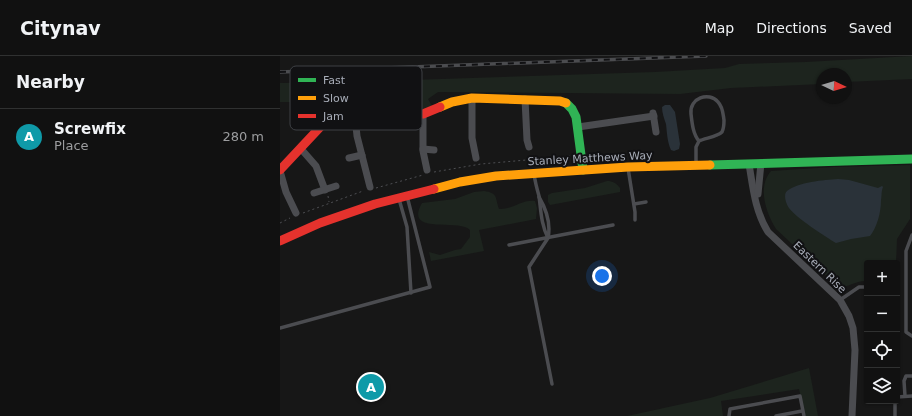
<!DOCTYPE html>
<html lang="en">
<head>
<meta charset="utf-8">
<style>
  :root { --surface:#111; --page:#1e1f1f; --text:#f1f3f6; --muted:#9c9d9f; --line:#303131; --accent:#757880 }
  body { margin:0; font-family:"DejaVu Sans",sans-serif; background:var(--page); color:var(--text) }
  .controls { position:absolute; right:12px; bottom:12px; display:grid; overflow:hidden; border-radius:4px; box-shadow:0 1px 3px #0004 }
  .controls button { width:36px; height:36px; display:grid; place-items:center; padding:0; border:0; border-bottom:1px solid var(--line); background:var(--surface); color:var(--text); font:20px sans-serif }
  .compass { position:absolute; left:536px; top:12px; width:36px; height:36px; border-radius:50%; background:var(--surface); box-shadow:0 1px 3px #0004; rotate:94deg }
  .you { position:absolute; left:322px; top:220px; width:14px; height:14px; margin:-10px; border:3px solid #fff; border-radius:50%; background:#1a73e8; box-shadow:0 0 0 6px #1a73e833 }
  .badge { display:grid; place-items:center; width:26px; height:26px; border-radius:50%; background:var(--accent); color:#fff; font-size:13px; font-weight:700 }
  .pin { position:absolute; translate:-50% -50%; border:2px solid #fff; box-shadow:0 1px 4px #0006 }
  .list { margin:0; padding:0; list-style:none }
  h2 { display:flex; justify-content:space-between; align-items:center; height:52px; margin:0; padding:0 16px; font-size:17px }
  h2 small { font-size:13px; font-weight:400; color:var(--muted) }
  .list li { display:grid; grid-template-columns:26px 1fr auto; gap:12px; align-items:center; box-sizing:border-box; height:56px; padding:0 16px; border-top:1px solid var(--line) }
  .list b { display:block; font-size:15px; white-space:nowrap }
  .list p { margin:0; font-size:13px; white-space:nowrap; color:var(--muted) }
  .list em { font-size:13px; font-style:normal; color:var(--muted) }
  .icon { flex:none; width:22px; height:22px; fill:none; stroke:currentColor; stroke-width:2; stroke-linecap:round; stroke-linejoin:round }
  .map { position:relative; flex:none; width:632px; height:360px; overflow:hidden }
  header { display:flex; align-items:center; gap:24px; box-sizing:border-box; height:56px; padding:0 20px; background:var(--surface); border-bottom:1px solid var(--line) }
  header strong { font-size:19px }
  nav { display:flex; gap:22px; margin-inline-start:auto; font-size:14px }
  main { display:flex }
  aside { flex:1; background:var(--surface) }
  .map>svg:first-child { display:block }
  .green { fill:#1d241e }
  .water { fill:#2a3239 }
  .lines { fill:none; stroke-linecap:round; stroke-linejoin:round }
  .path { stroke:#4d4e52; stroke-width:1; stroke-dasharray:2 3; stroke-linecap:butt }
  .lane { stroke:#4b4c50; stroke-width:3.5 }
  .street { stroke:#4b4c50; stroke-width:7 }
  .fast { stroke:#30b455; stroke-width:9 }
  .slow { stroke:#ff9f0a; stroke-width:9 }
  .jam { stroke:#e5322d; stroke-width:9 }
  .rail-casing { stroke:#4b4c4f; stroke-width:3.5 }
  .rail { stroke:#111113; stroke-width:2; stroke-dasharray:6; stroke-linecap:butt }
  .labels { text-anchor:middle; stroke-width:4; stroke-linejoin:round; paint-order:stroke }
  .street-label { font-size:11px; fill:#a8adb8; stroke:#111113 }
  .key { fill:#111113; stroke:#3e4045; stroke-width:1 }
  .key-label { font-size:11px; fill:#a8adb8 }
</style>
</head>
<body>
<header>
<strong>Citynav</strong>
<nav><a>Map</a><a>Directions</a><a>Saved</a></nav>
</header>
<main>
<aside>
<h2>Nearby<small></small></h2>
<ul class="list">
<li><span class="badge" style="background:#0f9aa8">A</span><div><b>Screwfix</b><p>Place</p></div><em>280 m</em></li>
</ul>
</aside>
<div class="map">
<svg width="632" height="360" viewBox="0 0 632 360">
  <rect width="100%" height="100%" fill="#171717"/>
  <g class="green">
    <polygon points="632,0 632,23 566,26 566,18 542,18 542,28 451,32 400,38 158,36 148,43 152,50 144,53 68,55 68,43 43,47 28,46 0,46 0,27 70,26 375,16 445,12 459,8 526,6"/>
    <path d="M630,109v54l-13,20 -1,24h-29v18c-11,-1 -19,7 -29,6l-62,-58c-10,-16 -19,-42 -5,-58l62,-4z"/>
    <path d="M327,125c6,0 9,2 13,7v4l-70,13 -2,-3v-7l4,-2 33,-5z"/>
    <path d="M204,135c14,2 11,6 15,18 13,1 23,-10 36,-8l2,7 -1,11 -57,11 5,21 -53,10 -2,-9 11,3 15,-5 6,-1 9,-12v-7c-11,-12 -67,6 -48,-27l33,-4 19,-7z"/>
    <polygon points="529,312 538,360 525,360 519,333 441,345 443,360 347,360 430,342"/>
  </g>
  <g class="water">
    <path d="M385,49h5l5,7 5,32 -1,5 -5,2 -3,-1c-4,-9 -4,-18 -5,-26 -2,-6 -4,-11 -4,-17z"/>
    <path d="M558,123l11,1 29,8 4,-2 1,1c-2,5 -1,8 -2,13 0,13 -4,27 -11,36l-19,3 -15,4c-10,-6 -41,-26 -47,-35 -3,-4 -6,-14 -2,-17 11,-9 37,-11 51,-12z"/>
  </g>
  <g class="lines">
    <g class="path">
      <polyline points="128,49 134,48 142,49"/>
      <path d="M76,50c6,-4 8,-3 15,0"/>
      <polyline points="96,50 102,45 110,49 116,46 122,50"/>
      <polyline points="154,116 201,108 292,100"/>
      <polyline points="96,132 143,119"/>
      <polyline points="48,140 49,146"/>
      <polyline points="23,157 83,135"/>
      <polyline points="0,167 10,162"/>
    </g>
    <g class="lane">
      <path d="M416,108v-17l3,-6c6,-3 18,-4 23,-9 2,-4 2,-8 2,-12 -1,-6 -1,-13 -6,-18 -9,-11 -29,-4 -27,12 1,9 2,20 8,27"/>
      <polyline points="348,112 355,156 355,164"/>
      <path d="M254,118c1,7 3,15 5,22 2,15 2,28 9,42"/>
      <path d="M259,141c7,12 12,27 9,41l-19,29 23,117"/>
      <polyline points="119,143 127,171 131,237"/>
      <polyline points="354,148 366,146"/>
      <polyline points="632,179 626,195 626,276 632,280"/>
      <polyline points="229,189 333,169"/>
      <polyline points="560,244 579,231 587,231"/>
      <polyline points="0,272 150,231 127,140"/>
      <polyline points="625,340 624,325 626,320 632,320"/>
      <polyline points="617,341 632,340"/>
      <polyline points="615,345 615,360"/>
      <polyline points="449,360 450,353 520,340 524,360"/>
      <polyline points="496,360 522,355"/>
    </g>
    <g class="street">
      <polyline points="192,42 192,82 196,102"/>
      <polyline points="245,43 247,84 249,91"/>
      <polyline points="373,57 376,76"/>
      <polyline points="143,58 143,95 147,114"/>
      <polyline points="75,60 77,80 90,131"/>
      <polyline points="298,71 374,60"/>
      <polyline points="143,93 154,94"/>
      <polyline points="22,94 36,110 45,134"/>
      <polyline points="69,102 82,99"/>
      <path d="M469,108c4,24 6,47 19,68l72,68 9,16 4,12 2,22 -3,66"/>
      <polyline points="0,115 6,136 16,157"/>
      <polyline points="34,137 56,130"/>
      <polyline points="478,138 481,107"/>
    </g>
    <g class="fast">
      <polyline points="286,47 292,53 296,61 303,114"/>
      <polyline points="430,109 632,103"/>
    </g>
    <g class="slow">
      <polyline points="160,51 172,46 192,42 280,45 286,47"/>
      <polyline points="154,133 180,126 216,120 348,111 430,109"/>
    </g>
    <g class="jam">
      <polyline points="0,114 44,67 57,59 143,58 160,51"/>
      <polyline points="0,185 40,167 95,148 154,133"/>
    </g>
    <g class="rail-casing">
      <polyline id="rail" points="0,16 426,0"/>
    </g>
    <use href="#rail" class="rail"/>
  </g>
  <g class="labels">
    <g class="street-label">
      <text transform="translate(310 102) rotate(-3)" y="4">Stanley Matthews Way</text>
      <text transform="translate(540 211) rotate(44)" y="4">Eastern Rise</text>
    </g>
  </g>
  <rect x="10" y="10" width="132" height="64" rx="6" class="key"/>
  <rect x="18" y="22" width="18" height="4" fill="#30b455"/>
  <rect x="18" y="40" width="18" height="4" fill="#ff9f0a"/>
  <rect x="18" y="58" width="18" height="4" fill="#e5322d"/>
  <g class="key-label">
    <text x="43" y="28">Fast</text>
    <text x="43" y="46">Slow</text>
    <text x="43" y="64">Jam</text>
  </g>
</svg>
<div class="controls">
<button>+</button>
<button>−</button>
<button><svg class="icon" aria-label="locate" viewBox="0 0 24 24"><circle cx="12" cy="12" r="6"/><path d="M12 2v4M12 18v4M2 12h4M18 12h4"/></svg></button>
<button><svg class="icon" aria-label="layers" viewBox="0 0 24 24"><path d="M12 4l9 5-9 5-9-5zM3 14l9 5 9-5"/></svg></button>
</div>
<svg class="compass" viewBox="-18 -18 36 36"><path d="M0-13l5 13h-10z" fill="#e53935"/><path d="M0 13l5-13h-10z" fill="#9c9d9f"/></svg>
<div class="you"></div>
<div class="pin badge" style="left:91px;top:331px;background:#0f9aa8">A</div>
</div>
</main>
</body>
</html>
